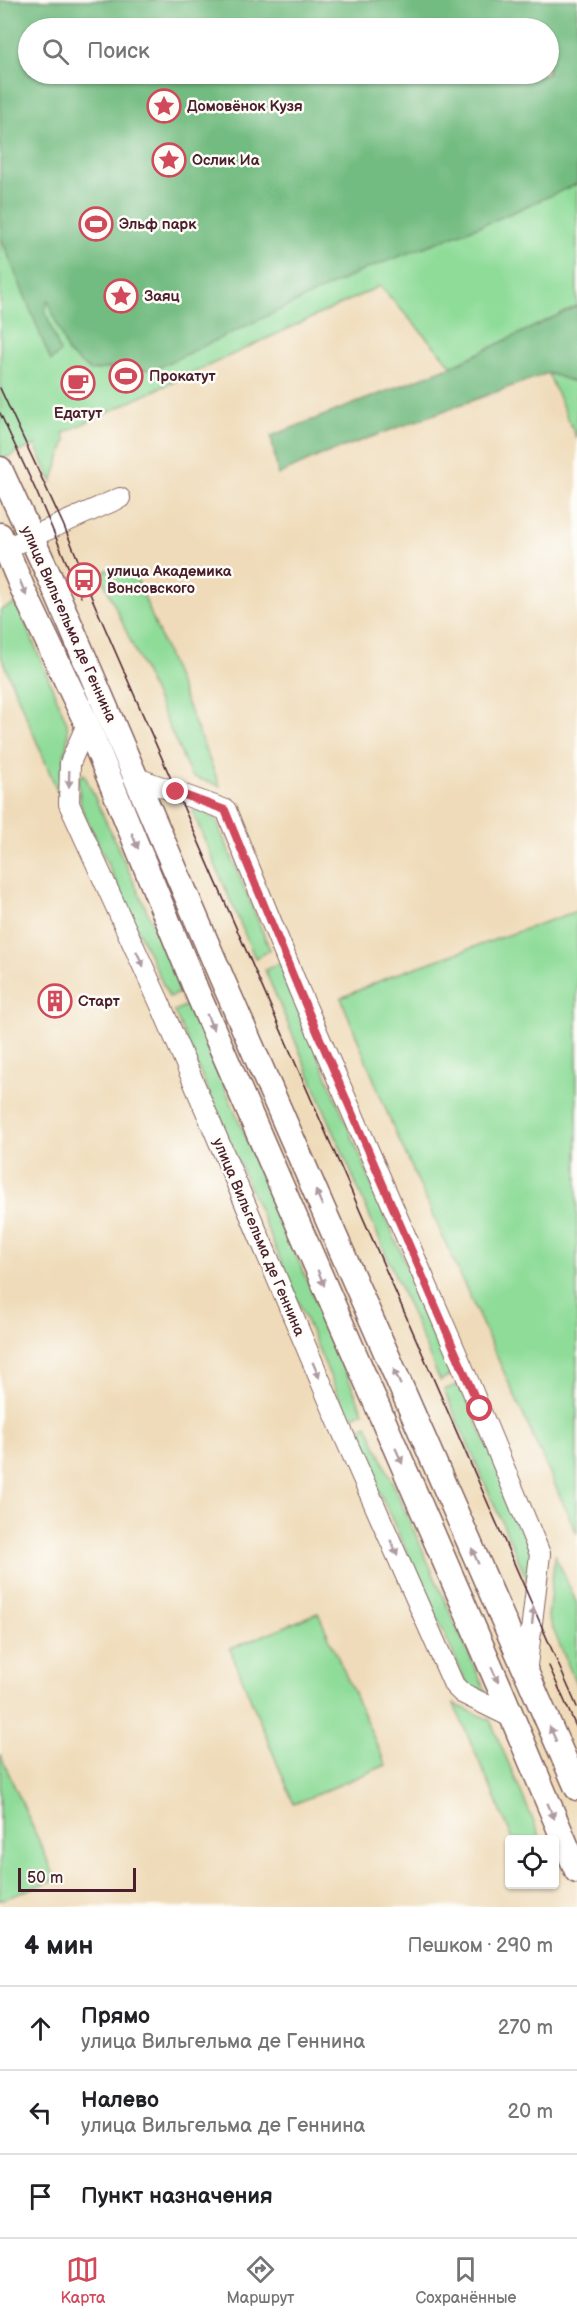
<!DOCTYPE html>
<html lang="ru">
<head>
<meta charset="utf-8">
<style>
  :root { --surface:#fff; --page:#f2f2f2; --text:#202124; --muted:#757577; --line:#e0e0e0; --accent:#d1495b }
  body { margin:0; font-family:"Balsamiq Sans",sans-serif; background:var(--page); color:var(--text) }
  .controls { position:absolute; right:18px; bottom:18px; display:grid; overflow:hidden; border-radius:6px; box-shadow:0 2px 4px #0004 }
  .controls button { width:54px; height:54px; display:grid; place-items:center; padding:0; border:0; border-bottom:2px solid var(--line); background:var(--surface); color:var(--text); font:30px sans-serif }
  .scale { position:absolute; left:18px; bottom:15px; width:118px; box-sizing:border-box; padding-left:6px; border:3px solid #4a1f2b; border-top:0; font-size:16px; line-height:21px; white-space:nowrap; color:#4a1f2b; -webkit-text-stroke:4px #fdfcf7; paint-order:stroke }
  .stop { position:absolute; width:18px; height:18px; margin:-14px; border:4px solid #d1495b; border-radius:50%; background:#fff }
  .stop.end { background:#d1495b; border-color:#fff; box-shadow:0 2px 6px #0008 }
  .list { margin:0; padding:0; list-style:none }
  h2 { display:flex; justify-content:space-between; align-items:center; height:78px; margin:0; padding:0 24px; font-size:26px }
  h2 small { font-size:20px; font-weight:400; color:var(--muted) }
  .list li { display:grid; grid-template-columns:39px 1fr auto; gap:18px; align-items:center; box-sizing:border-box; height:84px; padding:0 24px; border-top:2px solid var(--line) }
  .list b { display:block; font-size:22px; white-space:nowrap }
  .list p { margin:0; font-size:20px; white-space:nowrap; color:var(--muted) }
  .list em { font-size:20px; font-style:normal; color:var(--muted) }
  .icon { flex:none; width:33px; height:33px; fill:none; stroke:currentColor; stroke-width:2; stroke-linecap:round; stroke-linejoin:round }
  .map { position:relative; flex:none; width:577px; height:1907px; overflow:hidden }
  .search { position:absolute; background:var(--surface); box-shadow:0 2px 4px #0004; left:18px; right:18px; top:18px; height:66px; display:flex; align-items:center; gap:15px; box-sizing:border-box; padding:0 21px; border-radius:33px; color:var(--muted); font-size:22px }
  .sheet { height:330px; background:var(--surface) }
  nav { display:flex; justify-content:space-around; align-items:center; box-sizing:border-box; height:84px; border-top:2px solid var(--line); background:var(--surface); font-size:16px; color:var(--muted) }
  nav a { display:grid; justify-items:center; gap:3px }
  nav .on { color:var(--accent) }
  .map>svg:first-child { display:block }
  .green { fill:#8fdc99; stroke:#6c7e62; stroke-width:1.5; fill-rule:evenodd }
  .forest { fill:#73bc81; stroke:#5e6e56; stroke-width:1.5; fill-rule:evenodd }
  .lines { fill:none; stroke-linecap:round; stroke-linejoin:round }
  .minor-casing { stroke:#84615d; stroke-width:22 }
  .major-casing { stroke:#84615d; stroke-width:27 }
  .minor { stroke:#fff; stroke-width:20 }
  .major { stroke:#fff; stroke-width:24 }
  .tram { stroke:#4a1f2b; stroke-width:1.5 }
  .oneway { fill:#ae9aa0 }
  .route { stroke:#d1495b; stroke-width:8 }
  .labels { text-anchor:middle; stroke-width:5; stroke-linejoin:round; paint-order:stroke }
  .poi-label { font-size:15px; font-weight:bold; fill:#4a1f2b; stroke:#fdfcf7; text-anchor:start }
  .street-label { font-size:15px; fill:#4a1f2b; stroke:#fdfcf7 }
</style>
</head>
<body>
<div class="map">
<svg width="577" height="1907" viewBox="0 0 577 1907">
  <rect width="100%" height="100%" fill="#fdfcf7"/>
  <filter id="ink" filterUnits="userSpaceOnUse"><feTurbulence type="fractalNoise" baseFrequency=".0167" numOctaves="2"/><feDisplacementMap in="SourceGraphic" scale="12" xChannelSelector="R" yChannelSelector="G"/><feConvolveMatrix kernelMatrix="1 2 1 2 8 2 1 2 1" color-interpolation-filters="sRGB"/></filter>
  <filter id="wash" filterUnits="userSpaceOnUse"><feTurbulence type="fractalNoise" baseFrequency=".008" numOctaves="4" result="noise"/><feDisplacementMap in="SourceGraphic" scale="24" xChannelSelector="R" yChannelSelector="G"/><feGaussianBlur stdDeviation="1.35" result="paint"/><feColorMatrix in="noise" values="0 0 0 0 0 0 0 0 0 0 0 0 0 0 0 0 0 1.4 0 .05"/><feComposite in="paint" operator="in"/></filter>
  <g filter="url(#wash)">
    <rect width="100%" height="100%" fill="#efdbb9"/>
    <g class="green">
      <path d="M0,0h577v306l-125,60 -72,-80 -317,147 3,7 -14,42 -17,-37 -35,15zM28,28h520v46h-520z"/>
      <polygon points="548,373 577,383 577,439"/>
      <polygon points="108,569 137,579 220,786 191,776 101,575"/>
      <polygon points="17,603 67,723 68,737 61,775 62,802 0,654 0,610"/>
      <polygon points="84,774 184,991 169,997 81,807 78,779"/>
      <polygon points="201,809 216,820 270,950 255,958 192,810"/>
      <polygon points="577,911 577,1534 391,1122 341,998 391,976"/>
      <polygon points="279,963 452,1374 440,1381 265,970"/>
      <polygon points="189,1004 363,1412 348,1418 174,1011"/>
      <polygon points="460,1384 533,1548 530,1586 444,1390"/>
      <polygon points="367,1425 486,1693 482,1694 468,1686 352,1432"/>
      <polygon points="555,1555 577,1604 577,1686 548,1617"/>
      <polygon points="318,1613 386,1765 294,1804 230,1649"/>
      <polygon points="454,1704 490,1720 541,1839 513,1839"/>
      <polygon points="0,1754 56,1879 0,1901"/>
    </g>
    <g class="forest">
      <path d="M0,0h577v184l-84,37 -127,48 -213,101 -43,-2 -19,3 -23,-18 -20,-53 -3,10 15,42 -9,9 -51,-126zM28,28h520v46h-520z"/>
      <polygon points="577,306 577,383 548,373 319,456 278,475 271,436 452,366"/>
    </g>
  </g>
  <g filter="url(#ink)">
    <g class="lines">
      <g class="minor-casing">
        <g id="minor">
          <polyline points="6,548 120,498"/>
          <polyline points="87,724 70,763 69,804 162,1008 341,1429 454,1685 462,1693 513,1718"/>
          <polyline points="137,778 226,810 299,990 465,1373 540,1554 526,1674"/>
        </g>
      </g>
      <g class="major-casing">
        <g id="major">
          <polyline points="0,469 51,580 223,981 577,1788"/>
          <polyline points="0,535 24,592 87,724 197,992 499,1686 577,1871"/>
        </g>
      </g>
      <use href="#minor" class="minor"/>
      <use href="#major" class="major"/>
      <g class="tram">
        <polyline points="0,388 63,524 81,567 84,580 577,1707"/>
        <polyline points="0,413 37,493 81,597"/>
        <polyline points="549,1666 577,1729"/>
      </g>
    </g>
    <defs><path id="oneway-solid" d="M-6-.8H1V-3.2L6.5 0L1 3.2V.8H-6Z" transform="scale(1.5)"/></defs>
    <g class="oneway">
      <use href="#oneway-solid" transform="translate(23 588) rotate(67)"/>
      <use href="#oneway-solid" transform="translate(69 779) rotate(92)"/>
      <use href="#oneway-solid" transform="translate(135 841) rotate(68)"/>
      <use href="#oneway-solid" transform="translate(140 959) rotate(65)"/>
      <use href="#oneway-solid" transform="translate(210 1022) rotate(67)"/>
      <use href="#oneway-solid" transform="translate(319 1198) rotate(-114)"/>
      <use href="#oneway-solid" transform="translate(321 1278) rotate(67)"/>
      <use href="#oneway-solid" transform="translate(316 1370) rotate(67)"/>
      <use href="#oneway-solid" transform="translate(397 1377) rotate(-114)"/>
      <use href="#oneway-solid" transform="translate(399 1456) rotate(66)"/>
      <use href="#oneway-solid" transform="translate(394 1548) rotate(66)"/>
      <use href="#oneway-solid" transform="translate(475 1556) rotate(-113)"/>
      <use href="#oneway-solid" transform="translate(533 1616) rotate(-84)"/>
      <use href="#oneway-solid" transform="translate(495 1675) rotate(66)"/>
      <use href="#oneway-solid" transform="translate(553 1734) rotate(-114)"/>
      <use href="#oneway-solid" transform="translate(551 1811) rotate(66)"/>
    </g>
  </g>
  <g class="lines" filter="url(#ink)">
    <polyline class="route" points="176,792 225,810 299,990 480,1409"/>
  </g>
  <defs>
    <g id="sight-ring" transform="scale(1.725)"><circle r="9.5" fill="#fdfcf7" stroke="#d1495b" stroke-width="1.5"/><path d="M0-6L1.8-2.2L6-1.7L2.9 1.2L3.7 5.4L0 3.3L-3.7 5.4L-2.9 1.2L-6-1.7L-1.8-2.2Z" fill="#d1495b"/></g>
    <g id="stadium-ring" transform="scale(1.725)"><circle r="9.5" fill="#fdfcf7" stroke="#d1495b" stroke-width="1.5"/><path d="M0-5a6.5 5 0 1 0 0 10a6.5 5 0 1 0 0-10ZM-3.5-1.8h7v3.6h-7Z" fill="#d1495b"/></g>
    <g id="cafe-ring" transform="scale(1.725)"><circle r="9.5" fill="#fdfcf7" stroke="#d1495b" stroke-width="1.5"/><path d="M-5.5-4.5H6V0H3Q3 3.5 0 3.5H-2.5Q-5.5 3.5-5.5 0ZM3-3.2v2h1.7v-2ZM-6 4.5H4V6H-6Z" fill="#d1495b"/></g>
    <g id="bus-ring" transform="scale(1.725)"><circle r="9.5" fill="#fdfcf7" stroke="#d1495b" stroke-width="1.5"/><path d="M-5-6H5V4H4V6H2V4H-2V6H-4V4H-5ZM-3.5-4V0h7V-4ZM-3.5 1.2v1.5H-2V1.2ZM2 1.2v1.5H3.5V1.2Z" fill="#d1495b"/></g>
    <g id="building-ring" transform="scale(1.725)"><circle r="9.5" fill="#fdfcf7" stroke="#d1495b" stroke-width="1.5"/><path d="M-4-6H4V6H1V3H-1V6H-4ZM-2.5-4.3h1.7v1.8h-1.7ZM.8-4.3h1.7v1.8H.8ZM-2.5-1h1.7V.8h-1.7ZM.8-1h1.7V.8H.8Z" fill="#d1495b"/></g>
  </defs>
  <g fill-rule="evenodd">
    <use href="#sight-ring" x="164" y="106"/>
    <use href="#sight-ring" x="169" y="160"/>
    <use href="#stadium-ring" x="96" y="224"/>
    <use href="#sight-ring" x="121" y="296"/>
    <use href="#stadium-ring" x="126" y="376"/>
    <use href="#cafe-ring" x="78" y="383"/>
    <use href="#bus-ring" x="84" y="580"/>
    <use href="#building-ring" x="55" y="1001"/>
  </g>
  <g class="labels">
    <g class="poi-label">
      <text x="187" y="111">Домовёнок Кузя</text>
      <text x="192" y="165">Ослик Иа</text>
      <text x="119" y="229">Эльф парк</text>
      <text x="144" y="301">Заяц</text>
      <text x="149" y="381">Прокатут</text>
      <text x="78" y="418" text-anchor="middle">Едатут</text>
      <text x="107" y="576">улица Академика<tspan x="107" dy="17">Вонсовского</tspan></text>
      <text x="78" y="1006">Старт</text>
    </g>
    <g class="street-label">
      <text transform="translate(69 624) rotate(66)" y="5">улица Вильгельма де Геннина</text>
      <text transform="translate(259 1237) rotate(67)" y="5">улица Вильгельма де Геннина</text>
    </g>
  </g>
</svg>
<div class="controls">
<button><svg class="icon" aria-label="locate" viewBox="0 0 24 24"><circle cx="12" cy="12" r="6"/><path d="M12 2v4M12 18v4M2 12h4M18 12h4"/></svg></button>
</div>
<div class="scale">50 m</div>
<div class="stop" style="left:480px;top:1409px"></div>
<div class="stop end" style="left:176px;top:792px"></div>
<div class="search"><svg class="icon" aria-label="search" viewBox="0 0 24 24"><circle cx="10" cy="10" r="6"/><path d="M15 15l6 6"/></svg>Поиск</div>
</div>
<section class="sheet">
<h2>4 мин<small>Пешком · 290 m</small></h2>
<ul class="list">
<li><svg class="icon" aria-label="ahead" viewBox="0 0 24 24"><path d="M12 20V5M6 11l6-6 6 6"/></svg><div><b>Прямо</b><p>улица Вильгельма де Геннина</p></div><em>270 m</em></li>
<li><svg class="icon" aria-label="left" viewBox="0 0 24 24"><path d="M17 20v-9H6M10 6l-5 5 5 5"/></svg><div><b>Налево</b><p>улица Вильгельма де Геннина</p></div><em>20 m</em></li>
<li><svg class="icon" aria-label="arrive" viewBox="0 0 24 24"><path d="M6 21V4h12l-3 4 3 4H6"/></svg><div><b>Пункт назначения</b></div></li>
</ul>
</section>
<nav>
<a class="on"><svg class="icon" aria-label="map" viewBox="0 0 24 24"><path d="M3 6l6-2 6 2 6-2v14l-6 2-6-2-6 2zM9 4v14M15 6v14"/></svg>Карта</a>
<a><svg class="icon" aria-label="directions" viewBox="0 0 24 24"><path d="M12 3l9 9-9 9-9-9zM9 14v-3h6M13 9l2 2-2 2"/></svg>Маршрут</a>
<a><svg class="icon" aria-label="saved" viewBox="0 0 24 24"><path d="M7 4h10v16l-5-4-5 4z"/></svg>Сохранённые</a>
</nav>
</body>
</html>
